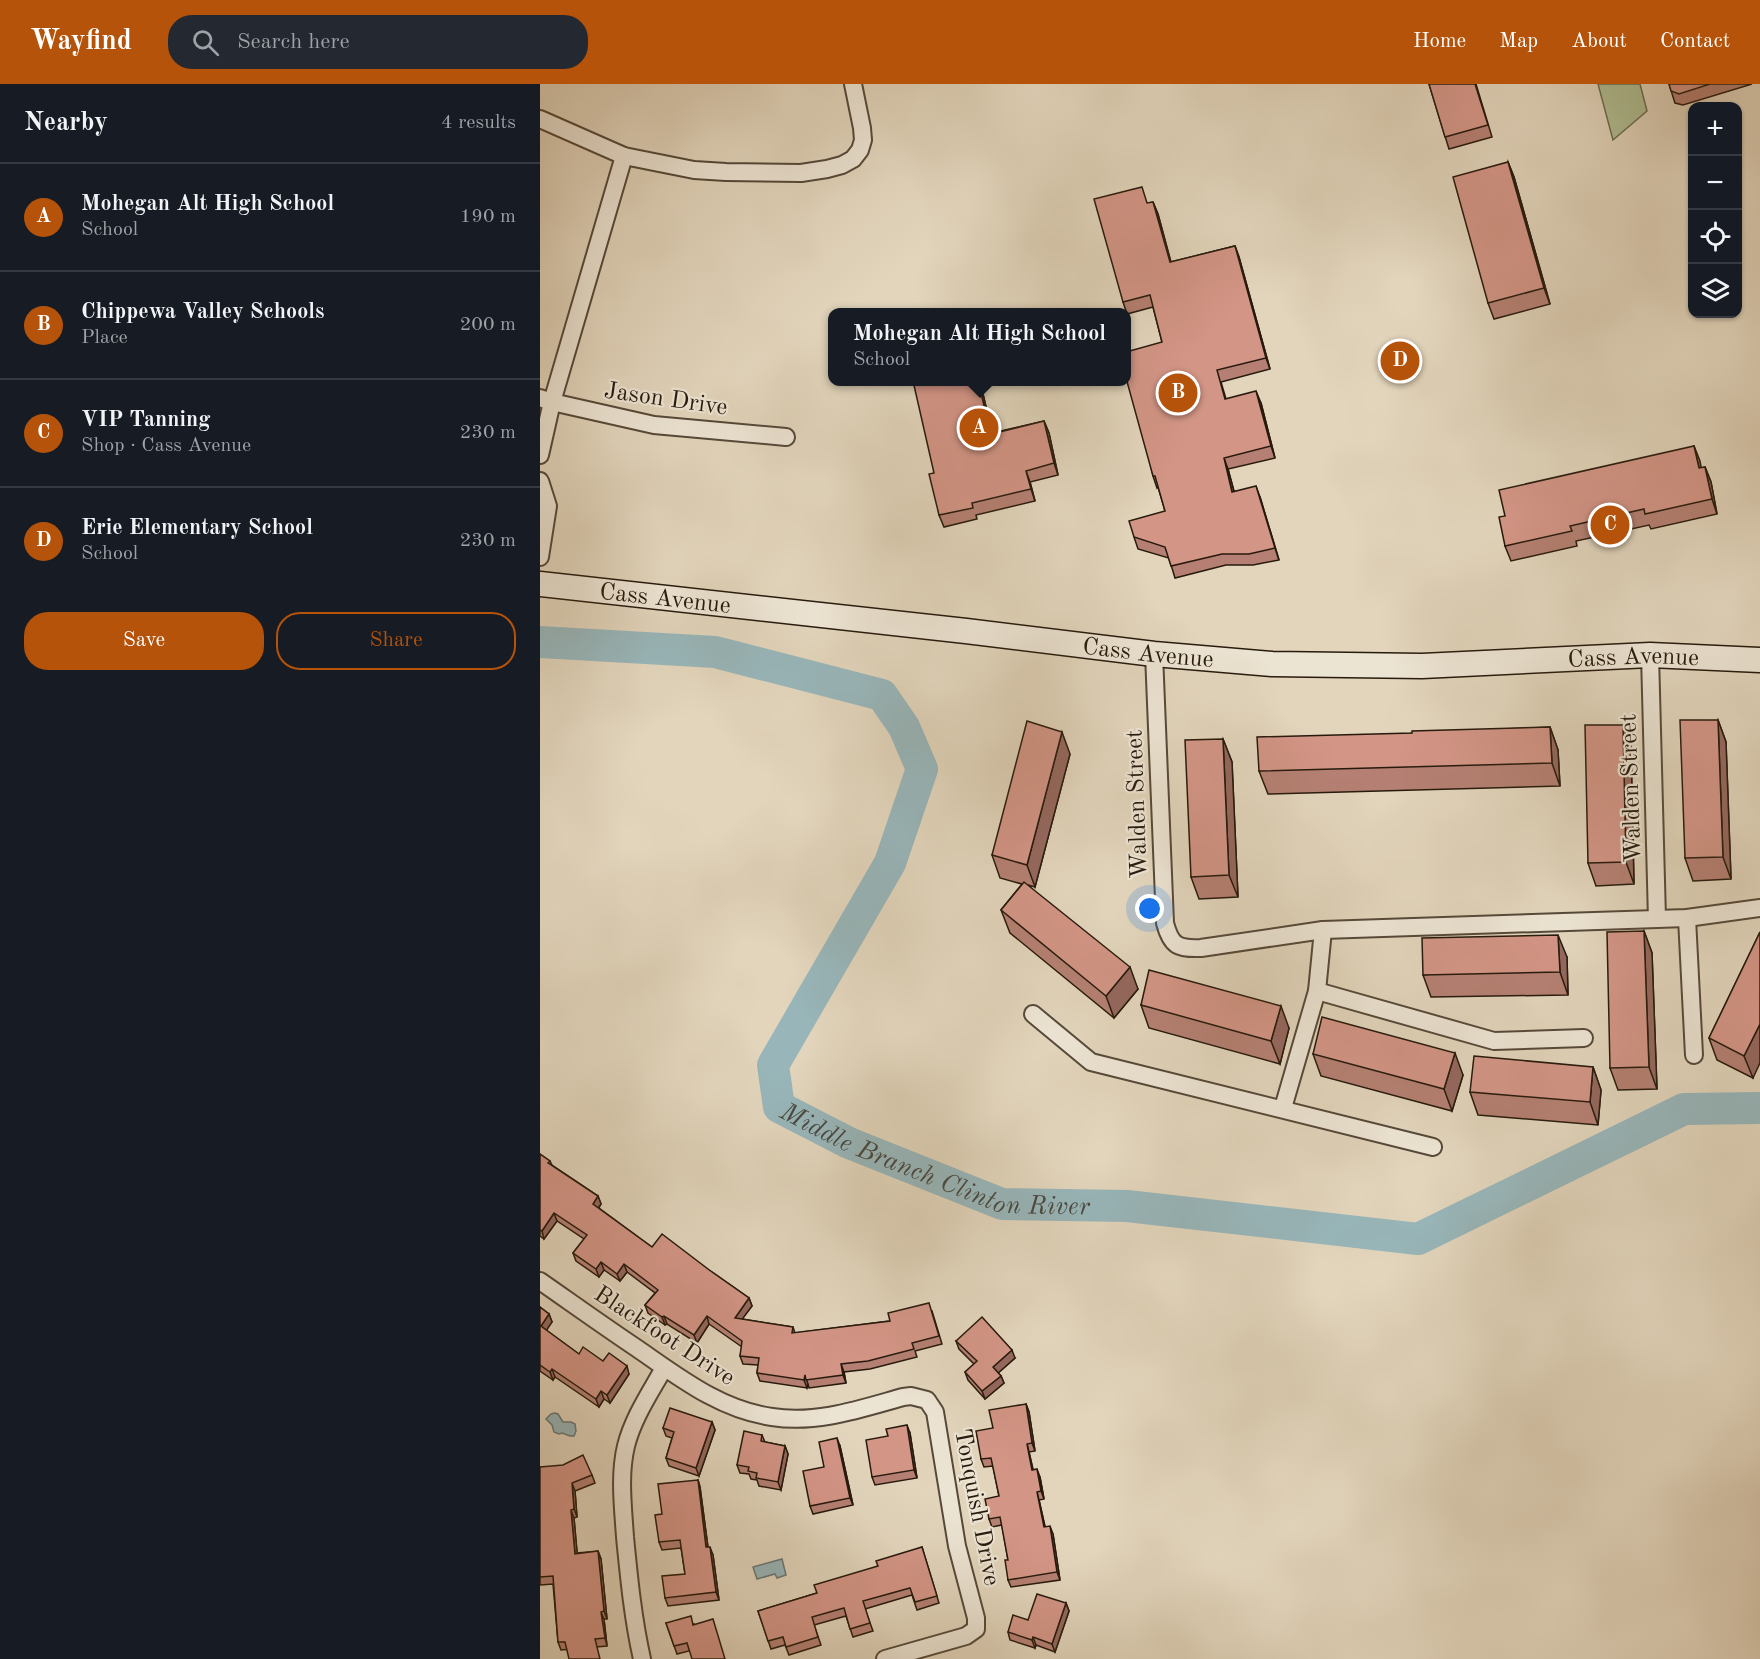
<!DOCTYPE html>
<html lang="en">
<head>
<meta charset="utf-8">
<style>
  :root { --surface:#171b24; --page:#242831; --text:#f1f3f6; --muted:#9ea1a6; --line:#363941; --accent:#b45309 }
  body { margin:0; font-family:"Old Standard TT",serif; background:var(--page); color:var(--text) }
  .controls { position:absolute; right:18px; top:18px; display:grid; overflow:hidden; border-radius:12px; box-shadow:0 2px 4px #0004 }
  .controls button { width:54px; height:54px; display:grid; place-items:center; padding:0; border:0; border-bottom:2px solid var(--line); background:var(--surface); color:var(--text); font:30px sans-serif }
  .you { position:absolute; left:610px; top:825px; width:21px; height:21px; margin:-15px; border:4px solid #fff; border-radius:50%; background:#1a73e8; box-shadow:0 0 0 9px #1a73e833 }
  .badge { display:grid; place-items:center; width:39px; height:39px; border-radius:50%; background:var(--accent); color:#fff; font-size:20px; font-weight:700 }
  .pin { position:absolute; translate:-50% -50%; border:3px solid #fff; box-shadow:0 2px 6px #0006 }
  .popup { position:absolute; left:288px; top:224px; width:303px; height:78px; box-sizing:border-box; display:grid; place-content:center; border-radius:12px; background:var(--surface); filter:drop-shadow(0 2px 4px #0005); font-size:20px; white-space:nowrap; color:var(--muted) }
  .popup b { font-size:22px; color:var(--text) }
  .popup::after { content:''; position:absolute; left:50%; top:100%; margin-left:-12px; border:12px solid transparent; border-top-color:var(--surface) }
  .list { margin:0; padding:0; list-style:none }
  h2 { display:flex; justify-content:space-between; align-items:center; height:78px; margin:0; padding:0 24px; font-size:26px }
  h2 small { font-size:20px; font-weight:400; color:var(--muted) }
  .list li { display:grid; grid-template-columns:39px 1fr auto; gap:18px; align-items:center; box-sizing:border-box; height:108px; padding:0 24px; border-top:2px solid var(--line) }
  .list b { display:block; font-size:22px; white-space:nowrap }
  .list p { margin:0; font-size:20px; white-space:nowrap; color:var(--muted) }
  .list em { font-size:20px; font-style:normal; color:var(--muted) }
  .actions { display:flex; gap:12px; padding:18px 24px }
  .actions a { flex:1; padding:14px 0; border:2px solid var(--accent); border-radius:24px; text-align:center; font-size:21px; color:var(--accent) }
  .actions .main { background:var(--accent); color:#fff }
  .icon { flex:none; width:33px; height:33px; fill:none; stroke:currentColor; stroke-width:2; stroke-linecap:round; stroke-linejoin:round }
  .map { position:relative; flex:none; width:1220px; height:1575px; overflow:hidden }
  header { display:flex; align-items:center; gap:36px; box-sizing:border-box; height:84px; padding:0 30px; background:var(--accent); color:#fff }
  header strong { font-size:28px }
  nav { display:flex; gap:33px; margin-inline-start:auto; font-size:21px }
  .search { width:420px; height:54px; background:var(--page); display:flex; align-items:center; gap:15px; box-sizing:border-box; padding:0 21px; border-radius:24px; color:var(--muted); font-size:22px }
  main { display:flex }
  aside { flex:1; background:var(--surface) }
  .map>svg:first-child { display:block }
  .green { fill:#afbe93; stroke:#6b6c50; stroke-width:1.5 }
  .water { fill:#98b6ba; stroke:#6b7875; stroke-width:1.5 }
  .lines { fill:none; stroke-linecap:round; stroke-linejoin:round }
  .river { stroke:#98b6ba; stroke-width:32 }
  .minor-casing { stroke:#564939; stroke-width:20 }
  .secondary-casing { stroke:#271a0d; stroke-width:27 }
  .minor { stroke:#ece4d3; stroke-width:16 }
  .secondary { stroke:#ece4d3; stroke-width:24 }
  .wall { fill:#b58073; stroke:#271a0d; stroke-width:1.5 }
  .shaded-wall { fill:#94685e; stroke:#271a0d; stroke-width:1.5 }
  .building { fill:#d39586; stroke:#271a0d; stroke-width:1.5 }
  .labels { text-anchor:middle; stroke-width:4.5; stroke-linejoin:round; paint-order:stroke }
  .street-label { font-size:24px; fill:#271a0d; stroke:#ece4d3 }
  .water-label { font-size:26px; font-style:italic; fill:#494941; stroke:#ece4d3 }
</style>
</head>
<body>
<header>
<strong>Wayfind</strong>
<div class="search"><svg class="icon" aria-label="search" viewBox="0 0 24 24"><circle cx="10" cy="10" r="6"/><path d="M15 15l6 6"/></svg>Search here</div>
<nav><a>Home</a><a>Map</a><a>About</a><a>Contact</a></nav>
</header>
<main>
<aside>
<h2>Nearby<small>4 results</small></h2>
<ul class="list">
<li><span class="badge">A</span><div><b>Mohegan Alt High School</b><p>School</p></div><em>190 m</em></li>
<li><span class="badge">B</span><div><b>Chippewa Valley Schools</b><p>Place</p></div><em>200 m</em></li>
<li><span class="badge">C</span><div><b>VIP Tanning</b><p>Shop · Cass Avenue</p></div><em>230 m</em></li>
<li><span class="badge">D</span><div><b>Erie Elementary School</b><p>School</p></div><em>230 m</em></li>
</ul>
<div class="actions"><a class="main">Save</a><a>Share</a></div>
</aside>
<div class="map">
<svg width="1220" height="1575" viewBox="0 0 1220 1575">
  <rect width="100%" height="100%" fill="#e2d5bc"/>
  <filter id="stains"><feTurbulence type="fractalNoise" baseFrequency=".00333" numOctaves="4"/><feColorMatrix values="0 0 0 0 .2 0 0 0 0 .09 0 0 0 0 .02 0 0 0 .5 -.17"/></filter>
  <radialGradient id="worn" r=".72"><stop offset=".6" stop-color="#630" stop-opacity="0"/><stop offset="1" stop-color="#630" stop-opacity=".3"/></radialGradient>
  <polygon class="green" points="1058,0 1100,0 1107,27 1073,56"/>
  <g class="water">
    <polygon points="15,1329 18,1330 23,1338 31,1338 35,1340 36,1347 34,1352 30,1352 22,1349 19,1350 14,1348 12,1341 6,1335 11,1330"/>
    <polygon points="242,1475 246,1491 237,1494 235,1490 217,1495 213,1483"/>
  </g>
  <g class="lines">
    <path class="river" id="s1" d="M0,558l175,10 167,43 22,32 18,42 -32,94 -117,202 6,42 70,36 153,61 125,2 291,33 266,-130 76,-1"/>
    <g class="minor-casing">
      <g id="minor">
        <polyline points="0,35 84,72 154,86 186,88 261,89 287,85 302,81 313,75 320,66 323,56 322,44 313,0"/>
        <polyline points="0,314 12,318 114,341 246,353"/>
        <polyline points="0,371 12,318 84,72"/>
        <polyline points="0,397 8,422 0,473"/>
        <path d="M614,570l11,269c6,23 13,26 36,25l122,-18 364,-12 73,-10"/>
        <polyline points="1110,571 1117,835"/>
        <polyline points="1147,834 1154,971"/>
        <polyline points="777,907 954,957 1044,954"/>
        <polyline points="493,930 551,978 893,1063"/>
        <polyline points="743,1024 777,907 783,846"/>
        <path d="M0,1197c33,23 65,46 98,68 42,29 83,61 134,68 45,7 88,-8 131,-20l8,-1 16,4 8,12 22,134 19,72v11l-10,7 -81,23"/>
        <path d="M102,1575c-9,-40 -13,-81 -17,-122 -2,-30 -6,-62 1,-91 7,-28 24,-53 38,-78"/>
      </g>
    </g>
    <g class="secondary-casing">
      <g id="secondary">
        <path id="s2" d="M0,500l426,47 188,23 118,10 150,2 228,-11 110,5"/>
      </g>
    </g>
    <use href="#minor" class="minor"/>
    <use href="#secondary" class="secondary"/>
  </g>
  <g class="wall">
    <polygon points="889,0 936,0 952,53 909,65"/>
    <polygon points="1129,0 1212,0 1143,21 1135,19"/>
    <polygon points="968,78 974,93 1010,220 954,235 948,219"/>
    <polygon points="613,118 618,130 631,178 695,162 699,173 730,285 681,298 686,315 721,319 735,374 688,385 694,407 720,413 739,476 713,481 686,481 635,494 629,474 598,465 594,453 625,427 618,403 617,404 613,392 590,285 622,258 613,223 587,230 583,218 608,119"/>
    <polygon points="440,297 452,349 504,337 509,349 518,391 490,398 495,417 436,431 437,435 404,443 399,431 394,389"/>
    <polygon points="1154,362 1161,384 1165,383 1171,398 1177,430 1111,445 1109,441 1036,457 1037,462 971,477 965,462 965,432"/>
    <polygon points="1178,636 1186,658 1191,795 1153,797 1145,774"/>
    <polygon points="1010,643 1018,666 1020,702 728,710 719,687 872,649"/>
    <polygon points="683,655 692,678 698,813 659,815 651,793"/>
    <polygon points="1091,663 1094,800 1056,802 1048,779"/>
    <polygon points="530,670 495,803 488,801 598,905 574,934 470,849 461,826 482,800 460,794 452,771"/>
    <polygon points="1104,847 1112,869 1117,1005 1078,1006 1070,984"/>
    <polygon points="1220,848 1213,994 1177,976 1169,954"/>
    <polygon points="1027,873 1028,911 891,913 883,891"/>
    <polygon points="601,921 749,944 740,980 609,944"/>
    <polygon points="773,970 923,991 912,1027 781,992"/>
    <polygon points="1053,983 1061,1006 1058,1041 938,1031 930,1008"/>
    <polygon points="0,1070 10,1077 12,1081 58,1112 61,1120 59,1124 112,1163 172,1188 209,1214 212,1222 202,1235 253,1243 255,1249 350,1237 392,1227 402,1260 375,1267 377,1273 330,1285 304,1288 306,1299 269,1304 268,1300 267,1304 220,1297 217,1289 218,1281 203,1280 200,1272 202,1263 169,1240 157,1259 127,1240 125,1241 108,1229 105,1221 115,1209 87,1188 80,1197 64,1186 59,1193 36,1177 33,1169 44,1155 17,1137 4,1155 0,1152"/>
    <polygon points="0,1223 9,1230 12,1238 6,1246 39,1270 63,1277 89,1290 70,1319 64,1315 59,1323 15,1293 13,1296 0,1287"/>
    <polygon points="416,1257 475,1274 458,1289 461,1292 464,1299 445,1315 428,1296 425,1288 434,1280 419,1265"/>
    <polygon points="486,1320 489,1328 495,1367 489,1368 493,1386 500,1393 504,1415 499,1416 505,1443 513,1450 520,1496 471,1503 468,1496 468,1476 462,1441 452,1443 449,1435 459,1412 453,1382 444,1383 441,1375 453,1344"/>
    <polygon points="172,1338 175,1346 159,1392 129,1382 126,1374 132,1354 126,1352 123,1344"/>
    <polygon points="370,1349 377,1394 335,1401 332,1393"/>
    <polygon points="222,1351 225,1358 245,1362 248,1370 241,1406 219,1402 217,1396 211,1395 209,1390 200,1389 197,1381"/>
    <polygon points="300,1362 313,1421 273,1430 270,1422 284,1383"/>
    <polygon points="0,1383 52,1391 55,1399 35,1407 37,1433 34,1434 37,1469 58,1467 61,1475 67,1535 64,1535 67,1562 21,1566 18,1558 13,1500 0,1501"/>
    <polygon points="158,1396 160,1403 168,1463 173,1471 179,1516 128,1522 125,1514 145,1490 141,1464 122,1466 119,1458 122,1430"/>
    <polygon points="382,1463 399,1519 377,1526 372,1511 325,1525 333,1547 313,1553 306,1532 274,1541 281,1561 249,1571 245,1561 231,1565 218,1527 277,1509 338,1482"/>
    <polygon points="526,1519 529,1527 515,1568 496,1561 495,1564 470,1556 468,1548 488,1536"/>
    <polygon points="126,1539 154,1540 149,1567 137,1570"/>
  </g>
  <g class="shaded-wall">
    <polygon points="968,78 974,93 1010,220 1004,204"/>
    <polygon points="613,118 618,130 634,190 630,178"/>
    <polygon points="695,162 699,173 730,285 726,274"/>
    <polygon points="438,297 440,297 455,361 451,350"/>
    <polygon points="716,307 721,319 735,374 731,362"/>
    <polygon points="504,337 509,349 518,391 514,379"/>
    <polygon points="1154,362 1160,377 1164,400 1159,384"/>
    <polygon points="684,374 688,385 697,419 692,408"/>
    <polygon points="1165,383 1171,398 1177,430 1172,415"/>
    <polygon points="486,387 490,398 495,417 491,405"/>
    <polygon points="716,402 720,413 739,476 735,464"/>
    <polygon points="1178,636 1186,658 1191,795 1183,773"/>
    <polygon points="1083,641 1091,663 1094,800 1086,778"/>
    <polygon points="1010,643 1018,666 1020,702 1012,679"/>
    <polygon points="522,648 530,670 495,803 487,781"/>
    <polygon points="683,655 692,678 698,813 689,791"/>
    <polygon points="1104,847 1112,869 1117,1005 1109,983"/>
    <polygon points="1018,851 1027,873 1028,911 1020,888"/>
    <polygon points="590,883 598,905 574,934 566,912"/>
    <polygon points="741,922 749,944 740,980 731,957"/>
    <polygon points="1220,940 1220,979 1213,994 1204,972"/>
    <polygon points="915,969 923,991 912,1027 904,1005"/>
    <polygon points="1053,983 1061,1006 1058,1041 1050,1018"/>
    <polygon points="58,1112 61,1120 56,1127 53,1120"/>
    <polygon points="14,1129 17,1137 4,1155 2,1147"/>
    <polygon points="61,1178 64,1186 59,1193 56,1185"/>
    <polygon points="84,1180 87,1188 80,1197 77,1190"/>
    <polygon points="209,1214 212,1222 197,1242 195,1234"/>
    <polygon points="9,1230 12,1238 4,1250 1,1242"/>
    <polygon points="124,1232 127,1240 125,1241 122,1233"/>
    <polygon points="167,1232 169,1240 157,1259 154,1251"/>
    <polygon points="472,1266 475,1274 456,1291 453,1283"/>
    <polygon points="301,1280 304,1288 306,1299 303,1291"/>
    <polygon points="87,1282 89,1290 70,1319 67,1311"/>
    <polygon points="12,1285 15,1293 13,1296 10,1288"/>
    <polygon points="265,1291 268,1300 267,1304 264,1296"/>
    <polygon points="461,1292 464,1299 445,1315 442,1307"/>
    <polygon points="61,1307 64,1315 59,1323 56,1315"/>
    <polygon points="486,1320 489,1328 495,1367 492,1359"/>
    <polygon points="172,1338 175,1346 159,1392 156,1384"/>
    <polygon points="367,1341 370,1349 377,1394 374,1386"/>
    <polygon points="297,1354 300,1362 313,1421 310,1414"/>
    <polygon points="487,1360 489,1368 495,1394 492,1386"/>
    <polygon points="245,1362 248,1370 241,1406 238,1398"/>
    <polygon points="497,1385 500,1393 504,1415 501,1407"/>
    <polygon points="158,1396 160,1403 169,1471 166,1463"/>
    <polygon points="32,1399 35,1407 37,1433 34,1425"/>
    <polygon points="497,1408 499,1416 507,1451 504,1443"/>
    <polygon points="31,1426 34,1434 38,1478 35,1470"/>
    <polygon points="510,1442 513,1450 520,1496 517,1488"/>
    <polygon points="170,1463 173,1471 179,1516 176,1508"/>
    <polygon points="58,1467 61,1475 67,1535 64,1527"/>
    <polygon points="526,1519 529,1527 515,1568 512,1560"/>
    <polygon points="61,1528 64,1535 67,1562 65,1554"/>
    <polygon points="493,1553 496,1561 495,1564 492,1556"/>
  </g>
  <g class="building">
    <polygon points="889,0 935,0 948,41 905,53"/>
    <polygon points="1129,0 1170,0 1139,10 1131,7"/>
    <polygon points="968,78 1004,204 948,219 913,93"/>
    <polygon points="602,103 607,119 613,118 630,178 695,162 726,274 677,286 685,315 716,307 731,362 684,374 692,408 716,402 735,464 709,470 682,470 631,482 625,463 594,453 589,437 625,427 615,392 613,392 586,294 586,286 590,285 586,268 622,258 610,211 583,218 554,115"/>
    <polygon points="373,297 438,297 451,350 504,337 514,379 486,387 491,405 432,419 433,424 399,431 389,390 394,389"/>
    <polygon points="1154,362 1159,384 1165,383 1172,415 1105,430 1104,425 1030,442 1032,447 965,462 959,433 965,432 959,406"/>
    <polygon points="1140,636 1178,636 1183,773 1145,774"/>
    <polygon points="487,637 522,648 487,781 452,771"/>
    <polygon points="1045,641 1083,641 1086,778 1048,779"/>
    <polygon points="1010,643 1012,679 719,687 717,653 872,649 872,647"/>
    <polygon points="683,655 689,791 651,793 645,656"/>
    <polygon points="484,798 590,883 566,912 461,826"/>
    <polygon points="1104,847 1109,983 1070,984 1067,848"/>
    <polygon points="1220,848 1220,940 1204,972 1169,954"/>
    <polygon points="1018,851 1020,888 883,891 882,854"/>
    <polygon points="609,886 741,922 731,957 601,921"/>
    <polygon points="782,933 915,969 904,1005 773,970"/>
    <polygon points="934,972 1053,983 1050,1018 930,1008"/>
    <polygon points="0,1070 10,1077 8,1079 58,1112 53,1120 112,1163 122,1150 172,1188 209,1214 195,1234 253,1243 252,1249 350,1237 348,1229 389,1219 399,1252 372,1259 374,1265 328,1277 301,1280 303,1291 266,1296 265,1291 264,1296 217,1289 219,1274 200,1272 202,1257 167,1232 154,1251 124,1232 122,1233 105,1221 118,1206 84,1180 77,1190 61,1178 56,1185 33,1169 47,1151 14,1129 2,1147 0,1146"/>
    <polygon points="0,1223 9,1230 1,1242 39,1270 43,1263 63,1277 69,1269 87,1282 67,1311 61,1307 56,1315 12,1285 10,1288 0,1281"/>
    <polygon points="442,1233 472,1266 453,1283 461,1292 442,1307 425,1288 437,1277 416,1257"/>
    <polygon points="486,1320 492,1359 487,1360 492,1386 497,1385 501,1407 497,1408 504,1443 510,1442 517,1488 468,1496 465,1476 468,1476 460,1433 449,1435 445,1415 459,1412 451,1374 441,1375 436,1347 453,1344 449,1326"/>
    <polygon points="130,1324 172,1338 156,1384 126,1374 134,1348 123,1344"/>
    <polygon points="367,1341 374,1386 332,1393 326,1356 348,1352 346,1345"/>
    <polygon points="204,1347 222,1351 221,1357 245,1362 238,1398 216,1394 217,1389 208,1387 209,1383 197,1381"/>
    <polygon points="297,1354 310,1414 270,1422 263,1387 284,1383 279,1358"/>
    <polygon points="43,1371 52,1391 32,1399 34,1425 31,1426 35,1470 58,1467 64,1527 61,1528 65,1554 55,1555 60,1575 29,1575 25,1558 18,1558 13,1492 0,1493 0,1383 23,1381"/>
    <polygon points="158,1396 166,1463 170,1463 176,1508 125,1514 122,1492 145,1490 140,1456 119,1458 115,1431 122,1430 118,1400"/>
    <polygon points="382,1463 397,1512 375,1518 370,1504 323,1517 330,1539 310,1545 304,1524 272,1533 278,1553 246,1563 243,1553 228,1557 218,1527 277,1509 274,1501 338,1482 336,1477"/>
    <polygon points="497,1510 526,1519 512,1560 493,1553 492,1556 468,1548 473,1531 488,1536"/>
    <polygon points="151,1532 153,1541 173,1535 185,1575 152,1575 147,1559 134,1562 126,1539"/>
  </g>
  <g class="labels">
    <g class="street-label">
      <text transform="translate(126 314) rotate(8)" y="8">Jason Drive</text>
      <text dy="8" stroke="none"><textPath href="#s2" startOffset="126">Cass Avenue</textPath></text>
      <text dy="8" stroke="none"><textPath href="#s2" startOffset="612">Cass Avenue</textPath></text>
      <text dy="8" stroke="none"><textPath href="#s2" startOffset="1098">Cass Avenue</textPath></text>
      <text transform="translate(1090 704) rotate(-92)" y="8">Walden Street</text>
      <text transform="translate(596 720) rotate(-92)" y="8">Walden Street</text>
      <text transform="translate(125 1251) rotate(33)" y="8">Blackfoot Drive</text>
      <text transform="translate(438 1423) rotate(79)" y="8">Tonquish Drive</text>
    </g>
    <g class="water-label">
      <text dy="9" stroke="none"><textPath href="#s1" startOffset="975">Middle Branch Clinton River</textPath></text>
    </g>
  </g>
  <rect width="100%" height="100%" filter="url(#stains)"/>
  <rect width="100%" height="100%" fill="url(#worn)"/>
</svg>
<div class="controls">
<button>+</button>
<button>−</button>
<button><svg class="icon" aria-label="locate" viewBox="0 0 24 24"><circle cx="12" cy="12" r="6"/><path d="M12 2v4M12 18v4M2 12h4M18 12h4"/></svg></button>
<button><svg class="icon" aria-label="layers" viewBox="0 0 24 24"><path d="M12 4l9 5-9 5-9-5zM3 14l9 5 9-5"/></svg></button>
</div>
<div class="you"></div>
<div class="pin badge" style="left:439px;top:344px">A</div>
<div class="popup"><b>Mohegan Alt High School</b>School</div>
<div class="pin badge" style="left:638px;top:309px">B</div>
<div class="pin badge" style="left:1070px;top:441px">C</div>
<div class="pin badge" style="left:860px;top:277px">D</div>
</div>
</main>
</body>
</html>
